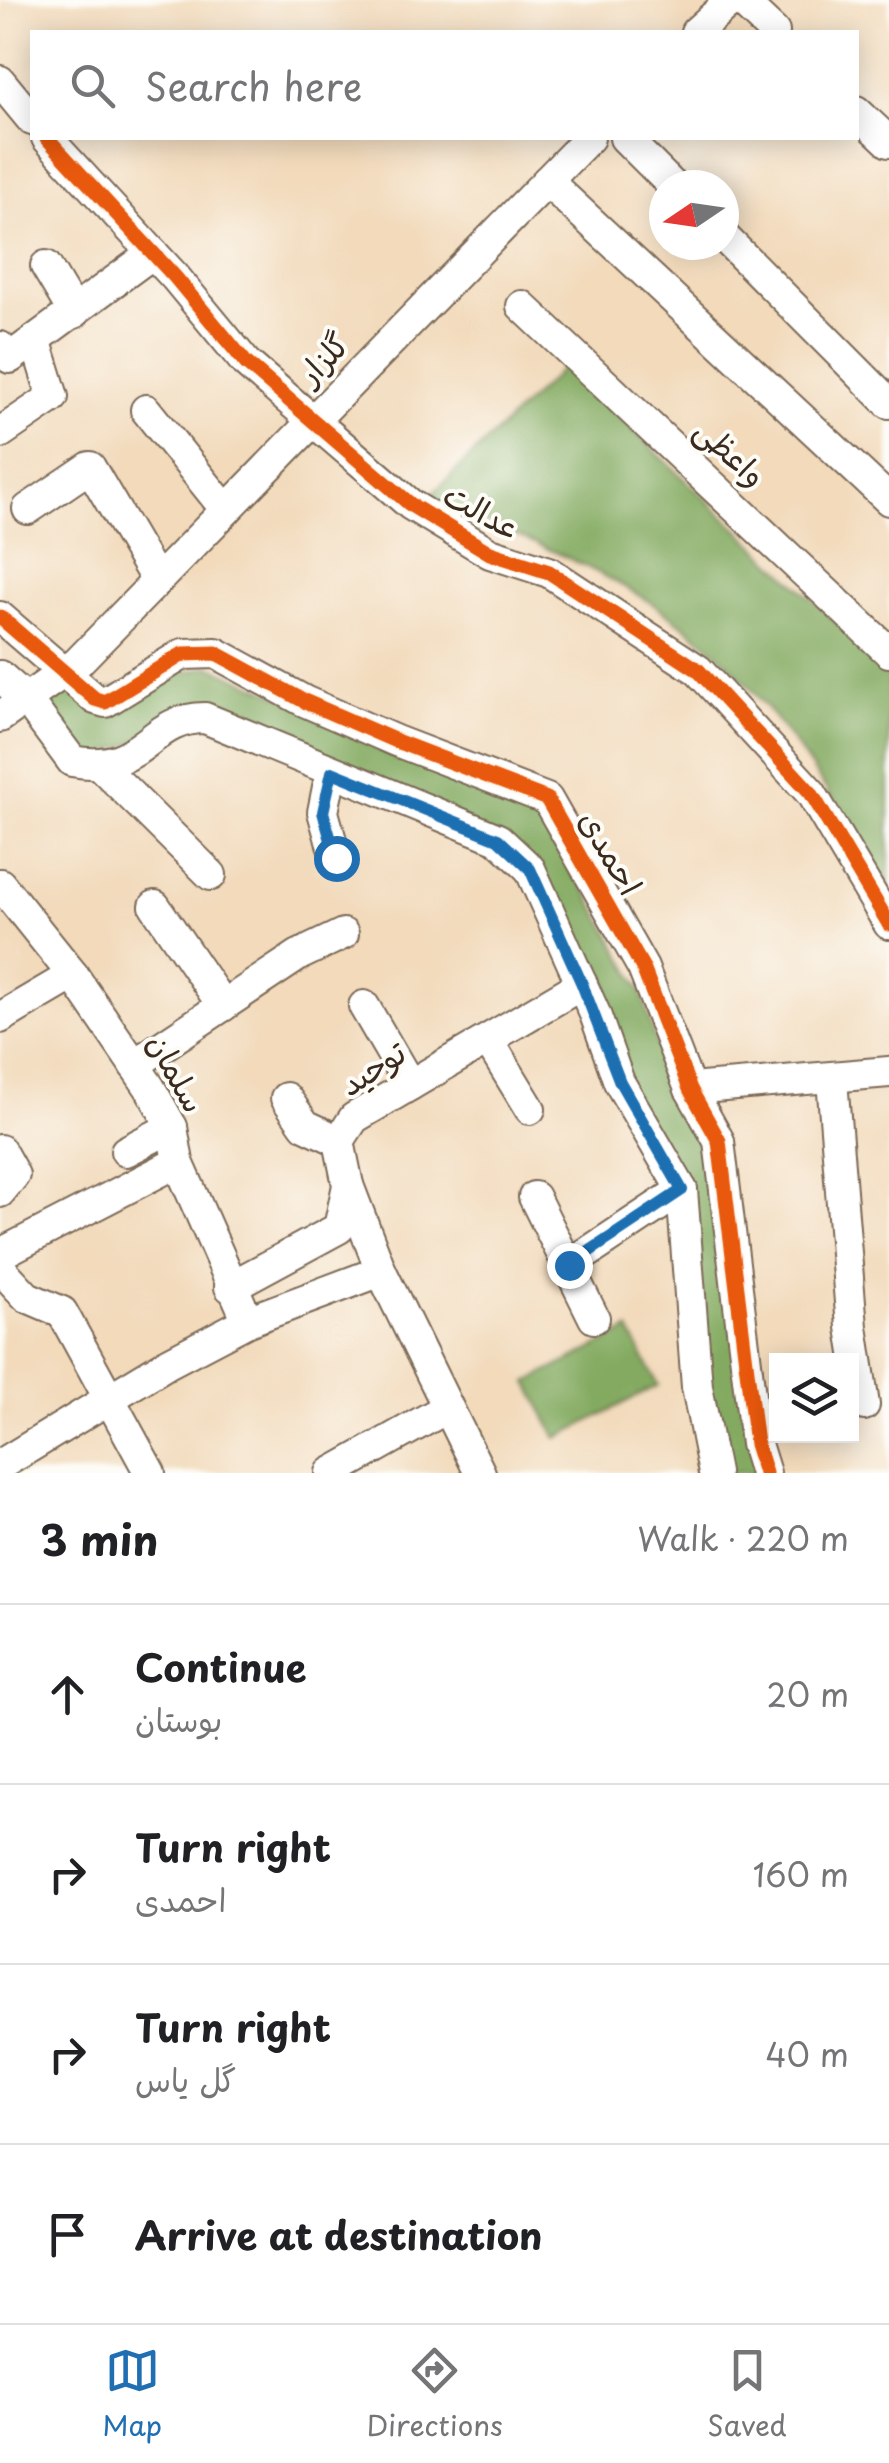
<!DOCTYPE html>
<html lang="en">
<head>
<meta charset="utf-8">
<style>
  :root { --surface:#fff; --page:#f6f6f6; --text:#202124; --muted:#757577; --line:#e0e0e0; --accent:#1f6fb2 }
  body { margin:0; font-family:"Playpen Sans","Playpen Sans Arabic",sans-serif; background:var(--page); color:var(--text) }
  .controls { position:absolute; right:30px; bottom:30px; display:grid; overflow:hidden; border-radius:0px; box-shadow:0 5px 25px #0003 }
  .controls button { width:90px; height:90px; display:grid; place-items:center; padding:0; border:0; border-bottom:2px solid var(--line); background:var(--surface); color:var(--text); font:50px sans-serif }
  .compass { position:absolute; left:649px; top:170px; width:90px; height:90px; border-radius:50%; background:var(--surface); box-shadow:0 5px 25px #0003; rotate:257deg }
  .stop { position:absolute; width:30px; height:30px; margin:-22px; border:8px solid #1f6fb2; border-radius:50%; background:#fff }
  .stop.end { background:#1f6fb2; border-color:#fff; box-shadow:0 2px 10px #0008 }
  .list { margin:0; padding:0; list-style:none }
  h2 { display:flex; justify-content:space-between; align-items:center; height:130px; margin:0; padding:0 40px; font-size:42px }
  h2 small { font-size:32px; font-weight:400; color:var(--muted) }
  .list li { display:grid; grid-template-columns:65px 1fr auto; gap:30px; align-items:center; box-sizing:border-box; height:180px; padding:0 40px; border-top:2px solid var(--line) }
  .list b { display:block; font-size:38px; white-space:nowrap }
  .list p { margin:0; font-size:32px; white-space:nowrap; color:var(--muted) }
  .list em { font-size:32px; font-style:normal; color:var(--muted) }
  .icon { flex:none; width:55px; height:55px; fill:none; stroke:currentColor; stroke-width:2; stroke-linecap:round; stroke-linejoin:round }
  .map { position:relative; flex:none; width:889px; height:1473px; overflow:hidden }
  .search { position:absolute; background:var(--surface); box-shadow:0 5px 25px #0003; left:30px; right:30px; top:30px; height:110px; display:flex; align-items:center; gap:25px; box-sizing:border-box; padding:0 35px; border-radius:0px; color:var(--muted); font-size:38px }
  .sheet { height:850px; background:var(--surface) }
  nav { display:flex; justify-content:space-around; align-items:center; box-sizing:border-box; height:140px; border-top:2px solid var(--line); background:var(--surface); font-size:28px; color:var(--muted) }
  nav a { display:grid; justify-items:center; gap:5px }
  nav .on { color:var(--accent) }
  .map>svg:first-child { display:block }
  .forest { fill:#83aa60; stroke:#5f6a3f; stroke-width:2.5 }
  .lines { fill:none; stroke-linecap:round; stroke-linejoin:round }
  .minor-casing { stroke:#7b6855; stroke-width:34 }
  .minor { stroke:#fff; stroke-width:30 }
  .cycleway-casing { stroke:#fdfcf7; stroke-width:21 }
  .cycleway { stroke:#e8590c; stroke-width:15 }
  .route { stroke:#1f6fb2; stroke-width:12 }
  .labels { text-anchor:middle; stroke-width:8; stroke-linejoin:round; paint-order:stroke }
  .street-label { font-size:32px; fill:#3b2a1e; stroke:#fdfcf7 }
</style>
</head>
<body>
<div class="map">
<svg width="889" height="1473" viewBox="0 0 889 1473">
  <rect width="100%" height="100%" fill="#fdfcf7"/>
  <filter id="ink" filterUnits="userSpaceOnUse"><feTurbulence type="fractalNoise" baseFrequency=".01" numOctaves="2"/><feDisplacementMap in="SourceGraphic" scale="20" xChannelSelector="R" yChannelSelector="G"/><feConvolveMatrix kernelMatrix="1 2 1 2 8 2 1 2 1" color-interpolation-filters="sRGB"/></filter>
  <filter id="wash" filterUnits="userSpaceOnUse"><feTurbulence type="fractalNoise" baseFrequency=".0048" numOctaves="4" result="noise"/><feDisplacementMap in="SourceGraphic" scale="40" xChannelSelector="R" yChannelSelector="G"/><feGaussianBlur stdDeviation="2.25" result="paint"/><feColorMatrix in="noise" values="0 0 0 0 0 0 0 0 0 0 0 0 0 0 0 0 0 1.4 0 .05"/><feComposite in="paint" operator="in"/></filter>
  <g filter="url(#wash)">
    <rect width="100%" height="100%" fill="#f2dabb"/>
    <g class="forest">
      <path d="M565,366l324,306v217c-42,-70 -89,-144 -143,-206 -80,-94 -208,-139 -319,-184z"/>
      <polygon points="210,666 541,808 642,993 655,1041 671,1076 701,1112 760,1473 723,1473 705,1375 689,1188 622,1082 543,872 212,711 100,756 80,750 31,692 50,673 77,697"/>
      <polygon points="629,1330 658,1385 557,1438 528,1382"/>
    </g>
  </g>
  <g filter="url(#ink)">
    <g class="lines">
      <g class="minor-casing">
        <g id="minor">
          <polyline points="740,0 774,32"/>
          <polyline points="696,32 732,0"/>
          <polyline points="0,81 32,120"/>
          <polyline points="856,111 889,142"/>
          <polyline points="47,138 175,277 246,363 411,505 490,553 549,572 698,670 811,793 889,924"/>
          <polyline points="625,138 672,185"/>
          <polyline points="547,181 889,500"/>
          <polyline points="724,237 889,403"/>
          <polyline points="46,266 74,313"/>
          <polyline points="522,306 889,652"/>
          <polyline points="0,347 10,358 153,253"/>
          <polyline points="146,410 226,510"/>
          <polyline points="0,433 53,397 36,342"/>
          <polyline points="28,509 90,467 157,581"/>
          <polyline points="0,617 95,699 105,702 183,654 216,653 304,701 396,741 547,799 643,968 690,1089 719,1141 756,1444 765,1473"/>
          <path d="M0,676l26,23 46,62c73,14 74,-43 133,-43l293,121 32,30 65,145 24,68 63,108 15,197 17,86"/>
          <polyline points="0,717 77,663 589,138"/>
          <polyline points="102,767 211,875"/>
          <polyline points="331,772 323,812 336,858"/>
          <polyline points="0,884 73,975 150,1088 172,1127 178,1162 248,1321"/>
          <polyline points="155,906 223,1006"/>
          <polyline points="364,1006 410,1085"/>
          <polyline points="0,1018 73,975"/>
          <polyline points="488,1040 530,1109"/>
          <polyline points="134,1065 299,955 343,934"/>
          <polyline points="832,1080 852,1327 864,1405"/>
          <polyline points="690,1089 889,1072"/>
          <polyline points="286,1098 305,1125 339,1141"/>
          <polyline points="0,1150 14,1175 0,1192"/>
          <polyline points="126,1151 172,1127"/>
          <polyline points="348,1185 381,1271 480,1473"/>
          <polyline points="534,1197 594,1318"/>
          <polyline points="0,1254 178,1162"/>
          <polyline points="569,1265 682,1190"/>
          <polyline points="0,1268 27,1297 62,1312 150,1473"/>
          <polyline points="230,1287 339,1228 348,1185 339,1141 354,1118 582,984"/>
          <polyline points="0,1465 168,1363 248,1321 381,1271"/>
          <polyline points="331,1473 445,1409"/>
        </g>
      </g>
      <use href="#minor" class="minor"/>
      <g class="cycleway-casing">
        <g id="cycleway">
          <polyline points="47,138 175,277 246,363 411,505 490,553 549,572 698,670 811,793 889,924"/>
          <polyline points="0,617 95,699 105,702 183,654 216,653 304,701 396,741 547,799 643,968 690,1089 719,1141 756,1444 765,1473"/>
        </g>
      </g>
      <use href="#cycleway" class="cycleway"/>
    </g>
  </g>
  <g class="lines" filter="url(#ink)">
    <polyline class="route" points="336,858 323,812 332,772 498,839 530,869 582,984 620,1082 682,1190 569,1265"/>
  </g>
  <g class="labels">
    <g class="street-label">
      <text transform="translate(324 359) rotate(-46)" y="11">گلزار</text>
      <text transform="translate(730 453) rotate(43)" y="11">واعظی</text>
      <text transform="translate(482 512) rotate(28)" y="11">عدالت</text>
      <text transform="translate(610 853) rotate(60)" y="11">احمدی</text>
      <text transform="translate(373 1069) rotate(-33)" y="11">توحید</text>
      <text transform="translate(176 1073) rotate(61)" y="11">سلمان</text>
    </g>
  </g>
</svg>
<div class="controls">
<button><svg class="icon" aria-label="layers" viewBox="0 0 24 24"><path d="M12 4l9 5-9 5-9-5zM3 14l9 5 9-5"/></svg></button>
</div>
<svg class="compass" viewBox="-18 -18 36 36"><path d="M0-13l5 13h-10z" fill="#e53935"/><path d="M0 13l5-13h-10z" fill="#757577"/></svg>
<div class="stop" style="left:336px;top:858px"></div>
<div class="stop end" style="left:569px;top:1265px"></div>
<div class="search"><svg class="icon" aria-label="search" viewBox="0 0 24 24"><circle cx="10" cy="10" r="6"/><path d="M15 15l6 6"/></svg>Search here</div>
</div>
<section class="sheet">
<h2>3 min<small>Walk · 220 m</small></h2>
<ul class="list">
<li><svg class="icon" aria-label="ahead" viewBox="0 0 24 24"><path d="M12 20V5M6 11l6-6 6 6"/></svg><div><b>Continue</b><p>بوستان</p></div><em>20 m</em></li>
<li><svg class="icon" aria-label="right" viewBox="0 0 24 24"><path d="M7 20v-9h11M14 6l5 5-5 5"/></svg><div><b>Turn right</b><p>احمدی</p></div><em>160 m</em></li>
<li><svg class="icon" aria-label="right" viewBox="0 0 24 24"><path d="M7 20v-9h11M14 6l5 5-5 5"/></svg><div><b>Turn right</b><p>گل یاس</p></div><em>40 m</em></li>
<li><svg class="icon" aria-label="arrive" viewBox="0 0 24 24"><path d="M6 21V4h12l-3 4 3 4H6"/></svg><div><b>Arrive at destination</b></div></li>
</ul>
</section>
<nav>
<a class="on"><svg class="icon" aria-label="map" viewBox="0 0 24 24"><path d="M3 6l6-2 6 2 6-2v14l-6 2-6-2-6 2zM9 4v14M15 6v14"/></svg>Map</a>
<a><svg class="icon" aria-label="directions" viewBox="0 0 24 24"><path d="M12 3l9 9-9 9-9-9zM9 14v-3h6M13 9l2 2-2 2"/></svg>Directions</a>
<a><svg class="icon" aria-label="saved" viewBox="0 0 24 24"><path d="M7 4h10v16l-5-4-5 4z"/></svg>Saved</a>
</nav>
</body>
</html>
